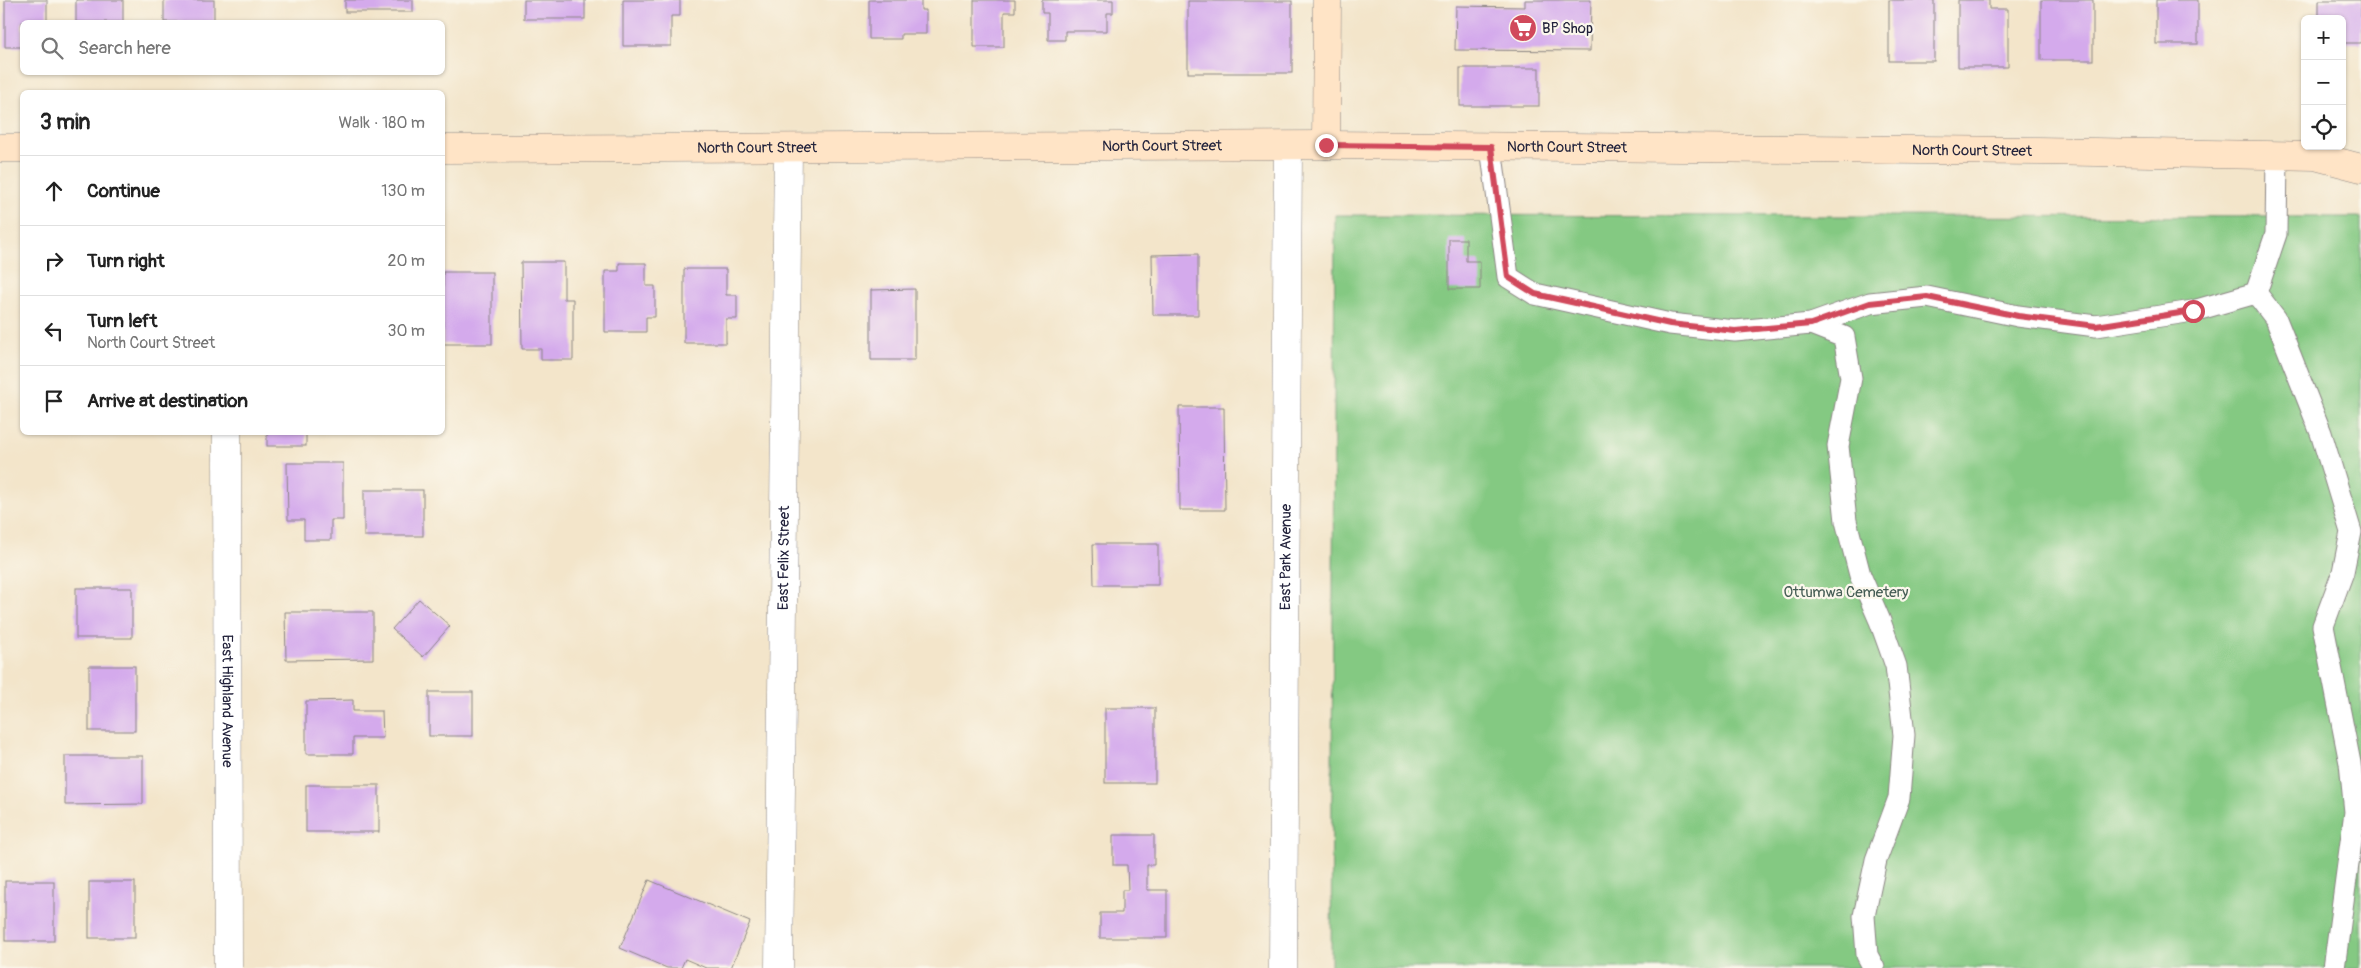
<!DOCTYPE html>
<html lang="en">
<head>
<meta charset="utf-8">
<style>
  :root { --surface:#fff; --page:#f6f6f6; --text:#222; --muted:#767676; --line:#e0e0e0 }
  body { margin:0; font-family:Pangolin,sans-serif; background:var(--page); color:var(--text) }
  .controls { position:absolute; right:15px; top:15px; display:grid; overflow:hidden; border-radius:8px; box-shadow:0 1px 4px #0004 }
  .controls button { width:45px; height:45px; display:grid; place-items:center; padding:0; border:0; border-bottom:1px solid var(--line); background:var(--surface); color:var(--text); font:25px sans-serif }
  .stop { position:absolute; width:15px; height:15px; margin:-11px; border:4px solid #d1495b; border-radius:50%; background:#fff }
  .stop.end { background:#d1495b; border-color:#fff; box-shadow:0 1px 5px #0008 }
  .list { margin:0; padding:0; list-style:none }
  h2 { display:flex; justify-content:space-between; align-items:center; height:65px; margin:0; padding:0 20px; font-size:21px }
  h2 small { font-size:16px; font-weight:400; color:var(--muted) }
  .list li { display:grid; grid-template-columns:32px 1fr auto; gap:15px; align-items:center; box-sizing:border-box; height:70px; padding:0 20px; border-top:1px solid var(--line) }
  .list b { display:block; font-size:19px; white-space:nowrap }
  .list p { margin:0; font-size:16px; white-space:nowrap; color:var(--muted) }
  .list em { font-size:16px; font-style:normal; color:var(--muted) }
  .icon { flex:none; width:28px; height:28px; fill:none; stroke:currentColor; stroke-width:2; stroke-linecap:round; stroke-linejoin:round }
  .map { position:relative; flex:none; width:2361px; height:968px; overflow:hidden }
  .search { position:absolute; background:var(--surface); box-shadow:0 1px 4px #0004; left:20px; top:20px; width:425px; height:55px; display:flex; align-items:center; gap:12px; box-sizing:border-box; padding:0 18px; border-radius:8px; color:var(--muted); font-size:19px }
  .panel { position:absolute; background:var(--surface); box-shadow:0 1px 4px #0004; left:20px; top:90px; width:425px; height:345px; border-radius:8px }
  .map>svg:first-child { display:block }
  .green { fill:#84c982; stroke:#53765e }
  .building { fill:#d4aaec }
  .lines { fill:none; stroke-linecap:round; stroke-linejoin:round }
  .service-casing { stroke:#8a8482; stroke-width:23 }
  .minor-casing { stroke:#8a8482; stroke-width:29 }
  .secondary-casing { stroke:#8a8482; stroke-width:29 }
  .service { stroke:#fff; stroke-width:21 }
  .minor { stroke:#fff; stroke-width:28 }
  .secondary { stroke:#ffe4c6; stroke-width:28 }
  .route { stroke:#d1495b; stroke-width:6 }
  .labels { text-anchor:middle; stroke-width:4.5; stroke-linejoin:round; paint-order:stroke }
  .poi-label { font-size:15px; fill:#22223b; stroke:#fbf7ec; text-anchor:start }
  .street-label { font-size:15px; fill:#22223b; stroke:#fbf7ec }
  .park-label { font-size:15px; fill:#445c54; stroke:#fbf7ec }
</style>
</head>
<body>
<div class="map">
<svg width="2361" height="968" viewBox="0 0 2361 968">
  <rect width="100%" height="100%" fill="#fbf7ec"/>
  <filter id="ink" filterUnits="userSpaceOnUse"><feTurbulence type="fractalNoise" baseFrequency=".02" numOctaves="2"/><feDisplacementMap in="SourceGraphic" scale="10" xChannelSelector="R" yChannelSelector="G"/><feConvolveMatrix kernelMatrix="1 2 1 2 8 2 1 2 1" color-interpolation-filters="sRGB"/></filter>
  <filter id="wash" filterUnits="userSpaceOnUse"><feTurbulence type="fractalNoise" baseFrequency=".0096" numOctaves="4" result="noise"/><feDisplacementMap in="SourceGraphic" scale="20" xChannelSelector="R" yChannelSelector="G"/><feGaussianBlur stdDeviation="1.12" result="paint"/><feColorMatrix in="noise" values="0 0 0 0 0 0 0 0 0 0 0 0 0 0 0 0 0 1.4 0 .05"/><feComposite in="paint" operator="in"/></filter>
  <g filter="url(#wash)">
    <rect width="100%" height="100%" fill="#f3e5ca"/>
    <polygon class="green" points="1335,215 2358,217 2361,219 2361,968 1331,968"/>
    <g id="blocks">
      <g class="building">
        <polygon points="5,0 47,0 47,22 22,22 22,47 5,47"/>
        <rect x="76" y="0" width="47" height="22"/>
        <rect x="164" y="0" width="50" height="22"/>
        <rect x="345" y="0" width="68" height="12"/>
        <rect x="524" y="0" width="61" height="19"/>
        <polygon points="623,0 680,0 680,16 671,16 671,46 623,46"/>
        <polygon points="869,0 921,0 921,10 926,10 926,34 901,34 901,39 869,39"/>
        <polygon points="974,0 1015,0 1015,12 1004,12 1004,47 974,47"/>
        <polygon points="1042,0 1113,0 1113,13 1107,13 1107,31 1065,31 1065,40 1048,40 1048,13 1042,13"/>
        <polygon points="1525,0 1591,0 1590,51 1455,50 1456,6 1525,7"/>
        <rect x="1889" y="0" width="45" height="61"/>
        <polygon points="1958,0 1989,0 1989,9 2008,9 2008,67 1958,67"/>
        <rect x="2041" y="0" width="52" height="60"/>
        <rect x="2156" y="0" width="42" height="44"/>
        <polygon points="2319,0 2361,0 2361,43 2342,43 2342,19 2319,19"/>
        <rect x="1188" y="1" width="104" height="72"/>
        <rect x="1460" y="68" width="79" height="38"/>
        <polygon points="1449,239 1466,239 1466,261 1480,261 1480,289 1449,289"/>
        <polygon points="1198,254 1198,315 1153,315 1152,255"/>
        <polygon points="521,262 564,262 564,299 573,299 573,360 541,360 541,349 522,349"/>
        <polygon points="619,263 646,263 646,286 655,286 655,317 646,317 646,332 605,332 605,271 619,271"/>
        <polygon points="684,269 726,269 726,295 737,295 737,319 726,319 726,343 684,343"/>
        <rect x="443" y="272" width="49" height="72"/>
        <polygon points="915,289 915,360 871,360 871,290"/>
        <polygon points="1179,407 1224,407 1225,510 1180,510"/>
        <rect x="267" y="432" width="39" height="14"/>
        <polygon points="287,463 343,463 343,520 331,520 331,540 304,540 304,520 288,520"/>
        <rect x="364" y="490" width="59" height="46"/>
        <polygon points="1093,544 1158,544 1158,585 1094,585"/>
        <rect x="76" y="588" width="56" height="50"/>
        <polygon points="419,599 450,626 423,657 392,629"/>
        <polygon points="285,612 373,612 373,659 286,660"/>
        <rect x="89" y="666" width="46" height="65"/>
        <rect x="429" y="692" width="44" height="44"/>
        <polygon points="353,700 353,711 382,711 383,738 353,738 353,754 306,754 306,701"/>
        <rect x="1105" y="708" width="50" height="75"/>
        <polygon points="65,756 143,756 143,804 65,805"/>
        <rect x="306" y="785" width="73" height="47"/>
        <polygon points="1113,835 1154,835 1154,865 1147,865 1147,890 1167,890 1167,938 1100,938 1100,913 1122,913 1122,890 1128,890 1127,865 1113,865"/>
        <polygon points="649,880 750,922 731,968 706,968 685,959 681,968 667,968 620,948"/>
        <rect x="5" y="881" width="49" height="60"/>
        <rect x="89" y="882" width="46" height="56"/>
      </g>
    </g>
  </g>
  <g filter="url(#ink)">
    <use href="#blocks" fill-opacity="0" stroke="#8a8482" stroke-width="1"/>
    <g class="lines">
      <g class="service-casing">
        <g id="service">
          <polyline points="1491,147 1508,277 1535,294 1670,324 1735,331 1811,324 1870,303 1927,297 2018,316 2096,326 2193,311 2256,293 2276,319 2321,433 2351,532 2343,572 2323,626 2350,763 2355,812 2334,968"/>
          <polyline points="2256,293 2276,234 2277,155"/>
          <polyline points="1811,324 1844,337 1851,378 1838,446 1846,521 1860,575 1880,621 1896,666 1904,735 1899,798 1876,860 1864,916 1867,955 1874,968"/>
        </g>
      </g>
      <g class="minor-casing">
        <g id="minor">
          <path id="s1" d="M227,432l1,536"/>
          <path id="s2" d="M779,968l9,-819"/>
          <path id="s3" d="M1283,968l5,-822"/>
        </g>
      </g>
      <g class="secondary-casing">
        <g id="secondary">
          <polyline points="1326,145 1327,0"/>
          <polyline points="0,148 22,148"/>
          <path id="s4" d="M442,149l884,-4 712,6 277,5 46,12"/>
        </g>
      </g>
      <use href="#service" class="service"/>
      <use href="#minor" class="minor"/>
      <use href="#secondary" class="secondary"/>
    </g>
  </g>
  <g class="lines" filter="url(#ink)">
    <polyline class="route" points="1326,145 1491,147 1508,277 1535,294 1670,324 1735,331 1811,324 1870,303 1927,297 2018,316 2096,326 2193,311"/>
  </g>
  <defs>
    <g id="supermarket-disc" transform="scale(1.4375)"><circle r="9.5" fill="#d1495b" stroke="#fbf7ec"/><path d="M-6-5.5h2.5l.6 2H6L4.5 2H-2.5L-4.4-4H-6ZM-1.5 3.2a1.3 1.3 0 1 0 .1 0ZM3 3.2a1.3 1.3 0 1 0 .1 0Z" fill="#fff"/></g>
  </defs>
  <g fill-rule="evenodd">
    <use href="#supermarket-disc" x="1523" y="28"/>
  </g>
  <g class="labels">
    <g class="poi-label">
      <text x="1542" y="33">BP Shop</text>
    </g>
    <g class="street-label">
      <text dy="5" stroke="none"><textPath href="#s4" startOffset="720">North Court Street</textPath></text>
      <text dy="5" stroke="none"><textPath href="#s4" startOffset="1125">North Court Street</textPath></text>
      <text dy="5" stroke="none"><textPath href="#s4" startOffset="315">North Court Street</textPath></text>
      <text dy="5" stroke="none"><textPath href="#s4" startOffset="1530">North Court Street</textPath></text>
      <text dy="5" stroke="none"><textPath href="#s3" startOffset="411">East Park Avenue</textPath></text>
      <text dy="5" stroke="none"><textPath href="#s2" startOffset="410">East Felix Street</textPath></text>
      <text dy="5" stroke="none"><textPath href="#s1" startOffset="269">East Highland Avenue</textPath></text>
    </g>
    <g class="park-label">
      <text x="1846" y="597">Ottumwa Cemetery</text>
    </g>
  </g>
</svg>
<div class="controls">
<button>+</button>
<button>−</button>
<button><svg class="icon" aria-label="locate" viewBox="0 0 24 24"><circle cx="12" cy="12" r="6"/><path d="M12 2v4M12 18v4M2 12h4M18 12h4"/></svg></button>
</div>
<div class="stop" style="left:2193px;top:311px"></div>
<div class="stop end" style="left:1326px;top:145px"></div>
<div class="search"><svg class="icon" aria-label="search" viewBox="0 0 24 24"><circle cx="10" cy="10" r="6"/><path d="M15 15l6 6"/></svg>Search here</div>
<section class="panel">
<h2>3 min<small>Walk · 180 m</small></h2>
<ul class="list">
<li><svg class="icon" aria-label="ahead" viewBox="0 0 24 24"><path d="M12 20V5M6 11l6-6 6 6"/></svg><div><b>Continue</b></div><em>130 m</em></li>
<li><svg class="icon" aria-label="right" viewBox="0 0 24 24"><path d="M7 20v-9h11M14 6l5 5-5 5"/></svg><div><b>Turn right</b></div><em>20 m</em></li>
<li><svg class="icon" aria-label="left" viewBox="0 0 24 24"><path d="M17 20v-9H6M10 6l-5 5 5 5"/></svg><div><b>Turn left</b><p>North Court Street</p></div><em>30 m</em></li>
<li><svg class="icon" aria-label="arrive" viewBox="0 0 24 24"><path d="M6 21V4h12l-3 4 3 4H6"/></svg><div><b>Arrive at destination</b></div></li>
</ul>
</section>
</div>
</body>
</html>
